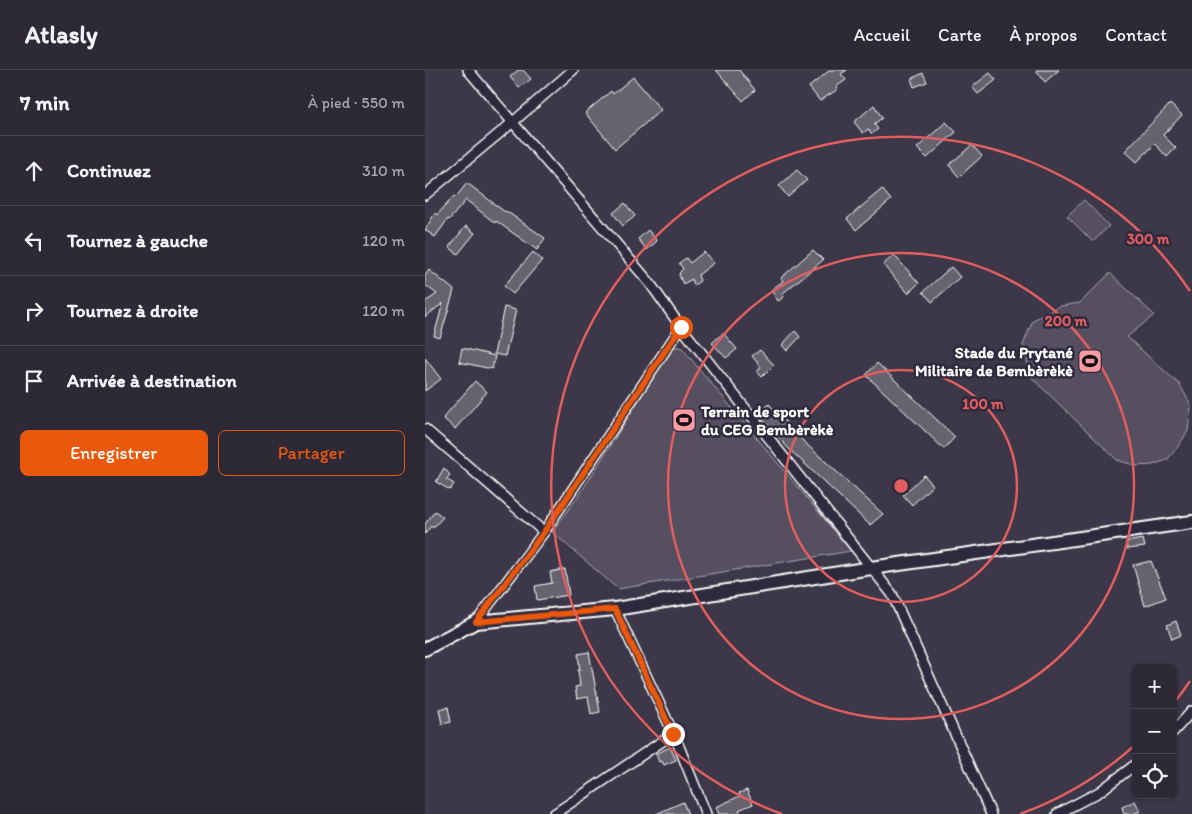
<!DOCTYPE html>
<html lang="fr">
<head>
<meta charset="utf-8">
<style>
  :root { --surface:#2d2937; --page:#393542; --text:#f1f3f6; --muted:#a7a6ad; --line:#484552; --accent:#ea580c }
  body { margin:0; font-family:Itim,sans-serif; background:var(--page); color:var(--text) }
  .controls { position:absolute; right:15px; bottom:15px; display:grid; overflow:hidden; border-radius:8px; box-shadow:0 1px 4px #0004 }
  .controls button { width:45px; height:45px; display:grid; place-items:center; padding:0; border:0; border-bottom:1px solid var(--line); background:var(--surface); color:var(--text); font:25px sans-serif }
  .stop { position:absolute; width:15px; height:15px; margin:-11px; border:4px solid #ea580c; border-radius:50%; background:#fff }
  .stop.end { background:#ea580c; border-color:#fff; box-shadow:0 1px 5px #0008 }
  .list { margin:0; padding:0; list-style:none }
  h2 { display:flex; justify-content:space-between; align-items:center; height:65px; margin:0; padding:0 20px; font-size:21px }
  h2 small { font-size:16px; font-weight:400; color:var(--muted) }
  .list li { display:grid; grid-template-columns:32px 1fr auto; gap:15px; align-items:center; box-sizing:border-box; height:70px; padding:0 20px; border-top:1px solid var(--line) }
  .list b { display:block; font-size:19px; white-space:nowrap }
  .list em { font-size:16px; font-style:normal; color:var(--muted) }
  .actions { display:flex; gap:10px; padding:15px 20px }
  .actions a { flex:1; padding:11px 0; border:1px solid var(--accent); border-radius:8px; text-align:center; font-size:18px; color:var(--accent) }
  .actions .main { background:var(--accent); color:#fff }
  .icon { flex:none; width:28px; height:28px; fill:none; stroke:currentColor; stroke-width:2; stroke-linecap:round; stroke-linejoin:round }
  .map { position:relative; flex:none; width:767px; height:744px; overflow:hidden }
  header { display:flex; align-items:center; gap:30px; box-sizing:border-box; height:70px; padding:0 25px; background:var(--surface); border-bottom:1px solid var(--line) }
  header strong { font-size:24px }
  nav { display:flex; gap:28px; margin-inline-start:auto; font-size:18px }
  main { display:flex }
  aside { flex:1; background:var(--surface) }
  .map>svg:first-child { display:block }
  .green { fill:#555060; stroke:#aaa8b0 }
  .building { fill:#666270; stroke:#fff }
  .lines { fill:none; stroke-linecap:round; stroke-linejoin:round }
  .minor-casing { stroke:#fff; stroke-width:12 }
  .secondary-casing { stroke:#fff; stroke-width:16 }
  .minor { stroke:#2f2a3d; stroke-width:9 }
  .secondary { stroke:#2f2a3d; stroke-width:12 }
  .route { stroke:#ea580c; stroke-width:6 }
  .ring { fill:none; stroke:#e05e5e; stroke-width:2.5 }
  .labels { text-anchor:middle; stroke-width:5; stroke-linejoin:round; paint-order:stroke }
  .poi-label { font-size:16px; font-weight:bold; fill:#fff; stroke:#2f2a3d; text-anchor:end }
  .centre { fill:#e05e5e; stroke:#2f2a3d; stroke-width:2.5 }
  .ring-label { font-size:15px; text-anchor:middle; font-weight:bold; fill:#e05e5e; stroke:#2f2a3d; stroke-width:5; stroke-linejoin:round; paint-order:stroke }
</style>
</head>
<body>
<header>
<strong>Atlasly</strong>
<nav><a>Accueil</a><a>Carte</a><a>À propos</a><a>Contact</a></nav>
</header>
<main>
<aside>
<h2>7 min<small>À pied · 550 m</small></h2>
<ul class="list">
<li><svg class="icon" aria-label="ahead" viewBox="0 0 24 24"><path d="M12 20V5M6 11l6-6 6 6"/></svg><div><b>Continuez</b></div><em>310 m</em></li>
<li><svg class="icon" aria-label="left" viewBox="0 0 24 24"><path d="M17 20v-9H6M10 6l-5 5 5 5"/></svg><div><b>Tournez à gauche</b></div><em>120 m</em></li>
<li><svg class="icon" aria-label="right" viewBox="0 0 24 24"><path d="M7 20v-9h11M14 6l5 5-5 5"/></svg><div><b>Tournez à droite</b></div><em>120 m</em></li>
<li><svg class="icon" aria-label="arrive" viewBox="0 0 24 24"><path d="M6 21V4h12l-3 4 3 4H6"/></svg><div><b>Arrivée à destination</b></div></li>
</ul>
<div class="actions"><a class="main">Enregistrer</a><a>Partager</a></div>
</aside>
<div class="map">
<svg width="767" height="744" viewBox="0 0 767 744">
  <rect width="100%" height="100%" fill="#3c3749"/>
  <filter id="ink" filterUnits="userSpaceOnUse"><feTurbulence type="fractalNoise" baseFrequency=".02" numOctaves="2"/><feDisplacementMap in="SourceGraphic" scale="10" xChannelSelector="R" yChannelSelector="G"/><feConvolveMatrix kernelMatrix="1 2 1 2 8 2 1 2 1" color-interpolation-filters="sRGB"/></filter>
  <g filter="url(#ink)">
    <g class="green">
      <polygon points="659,130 684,156 668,172 642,146"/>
      <polygon points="685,203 729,245 702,267 755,315 766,335 763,361 752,378 742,390 727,395 712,396 692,390 606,307 598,275 608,250 635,236 655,233"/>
      <polygon points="247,277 256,277 426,481 193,519 127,462 155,424"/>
    </g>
    <g class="building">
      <polygon points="93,0 98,0 106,9 94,18 85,7"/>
      <polygon points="291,0 314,0 330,20 318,31"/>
      <polygon points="405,0 422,0 416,4 421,10 411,17 413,19 395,31 384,17"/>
      <polygon points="611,0 634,0 620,12"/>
      <polygon points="498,3 502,12 489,17 486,9"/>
      <polygon points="565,3 571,10 553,24 547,17"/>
      <polygon points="208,7 236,40 190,79 160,43 186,21 188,24"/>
      <polygon points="745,34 757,45 738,65 751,78 742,87 730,74 712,92 700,81"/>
      <polygon points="449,35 457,48 449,54 453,59 447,64 443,59 438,63 429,52"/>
      <polygon points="521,52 531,62 502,88 492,78"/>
      <polygon points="547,75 557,86 534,107 524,95"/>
      <polygon points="372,100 382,110 363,127 354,116"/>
      <polygon points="42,113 80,142 81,141 120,168 112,180 71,151 70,153 41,130 24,150 23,149 10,167 0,160 10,143 12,145 29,126 31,127"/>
      <polygon points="457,119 466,130 431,160 422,149"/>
      <polygon points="200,133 210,146 198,156 188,143"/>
      <polygon points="41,156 50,163 33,184 24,177"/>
      <polygon points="223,160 232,171 222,180 213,169"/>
      <polygon points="388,180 398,190 357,224 359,227 353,231 346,220 358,211 356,208"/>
      <polygon points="108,182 117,190 88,224 79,216"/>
      <polygon points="279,182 289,193 273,205 275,211 269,215 267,209 258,214 254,205 255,202 258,199 254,193 261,188 265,193"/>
      <polygon points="469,185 494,213 483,223 458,195"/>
      <polygon points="526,197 535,207 507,232 498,222"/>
      <polygon points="4,200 29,220 15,268 9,266 18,233 0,247 0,232 12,224 0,215 0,206"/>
      <polygon points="79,237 91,240 80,286 69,284"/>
      <polygon points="370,261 375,267 362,281 357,275"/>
      <polygon points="298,263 312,279 301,288 287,273"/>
      <polygon points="37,278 70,286 67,299 34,292"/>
      <polygon points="335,280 349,295 337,307 332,302 336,297 327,286"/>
      <polygon points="0,288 16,309 0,321"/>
      <polygon points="452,293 530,367 519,379 441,305"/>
      <polygon points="50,311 62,322 30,359 18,348"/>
      <polygon points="344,334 378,371 458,444 445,455 364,379 333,344"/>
      <polygon points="19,398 25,405 21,409 29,414 25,420 11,412"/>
      <polygon points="499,405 508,415 487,435 478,425"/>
      <polygon points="10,441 18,447 8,458 6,456 0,464 0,454"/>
      <polygon points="718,469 720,477 702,479 701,472"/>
      <polygon points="726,491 741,528 720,536 708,495"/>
      <polygon points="140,499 144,525 112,530 110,516 127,513 125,502"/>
      <polygon points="751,551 756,565 747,569 742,555"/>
      <polygon points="164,582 175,642 166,644 163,627 152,629 150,617 155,616 153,600 155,600 153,584"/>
      <polygon points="23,637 26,652 17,654 14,639"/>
      <polygon points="245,677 251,690 239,695 237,691 234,692 231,684"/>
      <polygon points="322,720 328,734 314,740 316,744 294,744 291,737 315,726 314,723"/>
      <polygon points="710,731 715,741 708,744 699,744 697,737"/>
      <polygon points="258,732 263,744 231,744"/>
    </g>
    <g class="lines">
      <g class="minor-casing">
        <g id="minor">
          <polyline points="43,0 224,212 256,257 467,524 566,744"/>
          <polyline points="0,125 88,52 148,0"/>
          <polyline points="0,359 119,462"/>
          <polyline points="190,539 251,669 281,744"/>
          <polyline points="51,552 119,462 256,257"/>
          <polyline points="748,662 767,641"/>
          <polyline points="129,744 248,664"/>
          <polyline points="632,744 674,722 711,694"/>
        </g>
      </g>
      <g class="secondary-casing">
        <polyline id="secondary" points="0,579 51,552 190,539 446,498 767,452"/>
      </g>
      <use href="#minor" class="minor"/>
      <use href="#secondary" class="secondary"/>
    </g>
  </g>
  <g class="lines" filter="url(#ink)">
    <polyline class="route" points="248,664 190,539 51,552 119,462 256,257"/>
  </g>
  <g class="ring">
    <circle cx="476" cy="416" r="116"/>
    <circle cx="476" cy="416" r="233"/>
    <path d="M765 611A349 349 0 0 1 749 633M710 675A349 349 0 0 1 595 744M357 744A349 349 0 1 1 765 221"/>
  </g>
  <defs>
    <g id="stadium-square" transform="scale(1.25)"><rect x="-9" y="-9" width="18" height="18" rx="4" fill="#ff9aa2" stroke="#2f2a3d"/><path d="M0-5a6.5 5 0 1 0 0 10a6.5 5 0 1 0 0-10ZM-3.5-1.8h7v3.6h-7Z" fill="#111"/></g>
  </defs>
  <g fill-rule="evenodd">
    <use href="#stadium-square" x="665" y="291"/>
    <use href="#stadium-square" x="259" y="350"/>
  </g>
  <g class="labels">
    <g class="poi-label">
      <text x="648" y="288">Stade du Prytané<tspan x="648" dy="18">Militaire de Bembèrèkè</tspan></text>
      <text x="276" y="347" text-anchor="start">Terrain de sport<tspan x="276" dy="18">du CEG Bembèrèkè</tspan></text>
    </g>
  </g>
  <circle cx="476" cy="416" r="8" class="centre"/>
  <g class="ring-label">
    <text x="723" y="174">300 m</text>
    <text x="641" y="256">200 m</text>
    <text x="558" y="339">100 m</text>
  </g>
</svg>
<div class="controls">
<button>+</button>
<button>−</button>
<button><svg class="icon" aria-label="locate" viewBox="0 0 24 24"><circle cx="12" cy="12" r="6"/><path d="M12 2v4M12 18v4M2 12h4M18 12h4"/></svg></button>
</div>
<div class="stop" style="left:256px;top:257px"></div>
<div class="stop end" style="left:248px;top:664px"></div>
</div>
</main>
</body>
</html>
